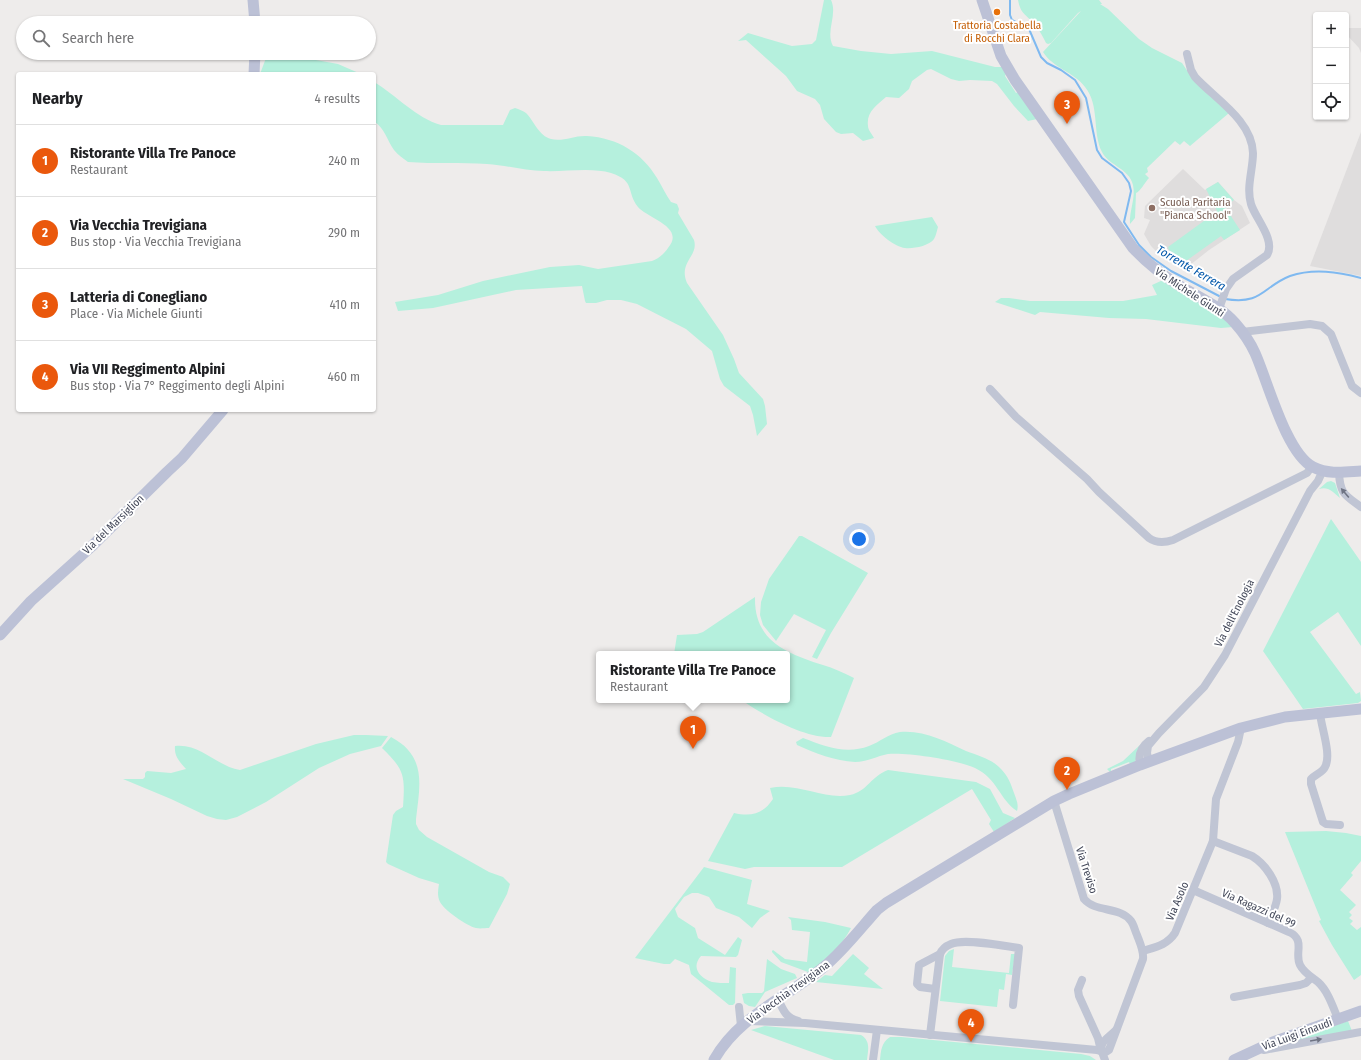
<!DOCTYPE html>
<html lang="en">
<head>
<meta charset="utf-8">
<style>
  :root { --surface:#fff; --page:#f6f6f6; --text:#202124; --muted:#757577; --line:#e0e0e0; --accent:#ea580c }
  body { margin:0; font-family:"Fira Sans Condensed",sans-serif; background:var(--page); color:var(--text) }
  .controls { position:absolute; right:12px; top:12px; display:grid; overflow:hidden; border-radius:4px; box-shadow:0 1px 3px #0004 }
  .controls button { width:36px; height:36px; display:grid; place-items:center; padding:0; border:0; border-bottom:1px solid var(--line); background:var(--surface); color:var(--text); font:20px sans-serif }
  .you { position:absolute; left:859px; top:539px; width:14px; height:14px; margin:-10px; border:3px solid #fff; border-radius:50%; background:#1a73e8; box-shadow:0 0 0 6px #1a73e833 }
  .badge { display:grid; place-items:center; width:26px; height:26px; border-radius:50%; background:var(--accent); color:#fff; font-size:13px; font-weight:700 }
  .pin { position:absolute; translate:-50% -33px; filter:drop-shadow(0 1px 2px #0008) }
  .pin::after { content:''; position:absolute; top:21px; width:14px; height:12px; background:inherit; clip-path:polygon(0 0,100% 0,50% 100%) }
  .popup { position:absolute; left:596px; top:651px; width:194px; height:52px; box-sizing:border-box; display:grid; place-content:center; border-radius:4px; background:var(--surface); filter:drop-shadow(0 1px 3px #0005); font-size:13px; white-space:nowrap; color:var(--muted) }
  .popup b { font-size:15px; color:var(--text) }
  .popup::after { content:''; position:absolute; left:50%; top:100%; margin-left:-8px; border:8px solid transparent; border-top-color:var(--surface) }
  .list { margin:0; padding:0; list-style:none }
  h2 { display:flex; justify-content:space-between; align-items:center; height:52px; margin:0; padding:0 16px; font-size:17px }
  h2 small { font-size:13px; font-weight:400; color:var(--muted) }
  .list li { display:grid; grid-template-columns:26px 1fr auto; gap:12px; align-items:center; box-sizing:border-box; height:72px; padding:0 16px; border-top:1px solid var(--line) }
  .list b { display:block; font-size:15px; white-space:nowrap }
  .list p { margin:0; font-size:13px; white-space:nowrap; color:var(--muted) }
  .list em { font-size:13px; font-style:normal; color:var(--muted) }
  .icon { flex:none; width:22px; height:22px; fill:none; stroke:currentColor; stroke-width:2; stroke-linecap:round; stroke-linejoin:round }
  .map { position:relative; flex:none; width:1361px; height:1060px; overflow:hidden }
  .search { position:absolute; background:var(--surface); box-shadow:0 1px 3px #0004; left:16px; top:16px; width:360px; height:44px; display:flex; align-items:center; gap:10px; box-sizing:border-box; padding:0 14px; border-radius:22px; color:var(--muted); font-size:15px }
  .panel { position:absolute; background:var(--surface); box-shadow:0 1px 3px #0004; left:16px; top:72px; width:360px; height:340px; border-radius:4px }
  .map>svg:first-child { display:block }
  .education { fill:#dfdddd }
  .green { fill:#b5f0dd }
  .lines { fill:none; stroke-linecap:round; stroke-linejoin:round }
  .stream { stroke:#7fb9f0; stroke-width:2 }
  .street { stroke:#c0c5d4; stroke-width:8 }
  .secondary { stroke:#bcc1d6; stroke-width:11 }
  .oneway { fill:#6f7484 }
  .food-dot { fill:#e8710a; stroke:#fff; stroke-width:1.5 }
  .education-dot { fill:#8d6e63; stroke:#fff; stroke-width:1.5 }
  .labels { text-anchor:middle; stroke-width:4; stroke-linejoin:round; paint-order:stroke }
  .food-label { font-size:11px; fill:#c56008; stroke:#fff }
  .education-label { font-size:11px; fill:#785e54; stroke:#fff; text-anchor:start }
  .street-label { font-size:11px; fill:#434859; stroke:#fff }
  .water-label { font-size:12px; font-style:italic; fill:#0459ab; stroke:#fff }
</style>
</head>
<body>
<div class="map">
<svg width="1361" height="1060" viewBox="0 0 1361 1060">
  <rect width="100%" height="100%" fill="#eeeceb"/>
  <g class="education">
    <polygon points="1346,28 1361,28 1361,53 1359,48 1346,34"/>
    <polygon points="1361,132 1361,276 1310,266"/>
    <polygon points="1183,169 1205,190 1218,182 1234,200 1242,206 1250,223 1209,250 1185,269 1158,253 1151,246 1144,234 1150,220 1144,218 1145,206"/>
  </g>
  <g class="green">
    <path d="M824,0h7c7,15 -6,31 2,46l28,5 30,3 41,-3 63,16h7l4,7 -1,2 11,17 2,-1 19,27 -9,2 -14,-15 -17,-22 -5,-3 -22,-1 -11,1 -8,-2 -20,-10 -4,1 -15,11 -3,8 -10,9 -13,-1c-9,8 -20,15 -18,29 0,4 4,8 6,12l-11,3 -10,-8 -12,1 -5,-2 -12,-13 -4,-14 -5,-6 -18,-8 -11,-15 -40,-36 -8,1 10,-8 44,13 20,-2 4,-4z"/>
    <path d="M1018,0h81l3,4h-2l8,5 31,30 13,9 30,15 10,15 37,35 -39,33 -6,-5 -4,4 -5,-4 -28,27 1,4 -3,2 4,4c-4,4 -9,14 -13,15l-1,25 -5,6c-1,-13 6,-26 3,-39 -4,-17 -24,-19 -31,-33 -10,-20 -2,-47 -17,-65 -11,-15 -32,-19 -42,-35l38,-41 -3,2 -27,30 -3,1 -2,-1c-3,-6 -6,-12 -10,-17 -9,-12 -15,-10 -18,-26z"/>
    <polygon points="285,53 297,53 316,60 338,64 361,74 260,74 266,58 271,55"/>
    <path d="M374,82c22,13 42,36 67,43h62l7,-15 5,-2c4,1 8,3 11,5 8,8 13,23 25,26 12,3 24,-4 36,-3 31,2 55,17 70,42 5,8 9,17 14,24l6,2 2,5 -1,4 16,27c5,16 -16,22 -7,43l36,52 11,24 5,14 24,26 2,7 2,18 -10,12 -4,-21 -3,-9 -26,-20 -4,-7 -8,-28 -26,-22 -49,-25 -16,-4h-14l-11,3h-10l-1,-2 -3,-15 -66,4 -83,18 -35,3 -3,-9 43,-7 45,-14 67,-14 29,-2 19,4 54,-8c6,-2 12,-7 16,-13 18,-21 -21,-30 -30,-41 -12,-15 -2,-26 -27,-34 -19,-6 -47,-1 -67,-2 -19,0 -38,-6 -57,-7 -26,-2 -53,0 -79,-2 -5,-4 -10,-7 -14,-12 -7,-10 -9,-21 -20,-29z"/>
    <polygon points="1218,182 1234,200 1225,207 1240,230 1224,240 1221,236 1186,261 1169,250 1168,247 1208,218 1207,216 1217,211 1206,189"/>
    <path d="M932,217l6,10c-1,3 -2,9 -4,12 -5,7 -21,10 -29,9 -10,-1 -26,-14 -30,-22z"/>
    <path d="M1163,280c23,15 50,28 70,47l-12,1 -75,-9 -37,-1 -69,-6 -5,3 -40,-13 6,-4h8l21,3h93l34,-6 -5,-10z"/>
    <path d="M1331,481l4,2 5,15c-7,-6 -12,-12 -21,-9l8,-7z"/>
    <polygon points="1331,519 1361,562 1361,646 1338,612 1310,632 1356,694 1360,692 1361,701 1358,703 1303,709 1263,651"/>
    <polygon points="799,536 802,536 868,573 831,633 817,659 812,657 826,630 794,614 776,641 763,625 760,615 761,602 769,579"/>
    <path d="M755,597c-1,44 31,56 68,68 10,3 21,8 31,13l-23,59c-26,1 -64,-20 -85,-34l1,-3h40v-46h-113l3,-19 20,-1 6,-2z"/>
    <path d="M900,732c25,-2 44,9 66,19 13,5 26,8 35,18 7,7 10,15 13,24 2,6 5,11 3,18 -18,-12 -19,-32 -42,-43 -17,-8 -68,-16 -87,-14 -11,2 -21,8 -33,8 -20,-1 -40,-9 -58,-17l-1,-3 7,-4c21,8 43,17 66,8 11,-4 19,-12 31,-14z"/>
    <path d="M354,735h12l22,1 -7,10 -31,8 -31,14 -53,34 -29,15 -11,3 -9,-1 -10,-3 -36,-17 -48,-20h20l2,-2v-4l2,-2 24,2 15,-4c-6,-7 -12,-12 -11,-23 25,-3 41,20 65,24l76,-26z"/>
    <path d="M391,737c36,19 29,48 25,82v5l3,6 8,7 62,35 14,5 7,7 -3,10 -18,34c-4,0 -9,1 -13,0 -9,-2 -32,-18 -36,-26 -3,-6 -2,-12 -1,-18l-20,-6 -31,-14 -2,-2 7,-47 3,-4 7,-4c2,-31 2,-37 -21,-59z"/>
    <polygon points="1141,744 1135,762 1130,764 1129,762 1111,769 1111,771 1110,772 1107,769 1123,761"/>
    <path d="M888,770l88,12 14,7 13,24 12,5 -21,14 -5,-8 2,-4 -19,-31 -130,78h-88l-9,2 -37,-8 26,-48c17,4 29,1 39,-14l-3,-11c28,-6 53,12 80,7 18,-4 21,-19 38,-25z"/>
    <polygon points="1326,831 1346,833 1361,836 1361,861 1351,873 1353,875 1340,890 1356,905 1349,912 1352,915 1349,918 1353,921 1350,924 1357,930 1361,927 1361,975 1354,980 1332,945 1319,921 1321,920 1285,832"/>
    <path d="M704,867l48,13 -5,24 23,7 -10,7 -8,10 -13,-11 -23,-9 -7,-11 -11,-4h-6l-8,4 -9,12 3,8 17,11 3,10 27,17 13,-18 4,3 -4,15 -2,2 -35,-1c-10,11 -2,22 11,26 5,1 12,1 17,1l1,-16 6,1 -1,35 -2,2h-4l-38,-31 -2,-9 -14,-6 -5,5h-6l-29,-6z"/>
    <path d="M788,917l37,5 26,6c-9,18 -25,31 -41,44h-2l-27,-10 -9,-10v-1l1,-1 12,9 22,3 3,-30 -18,-2 -1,-10z"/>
    <polygon points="954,949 952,967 1009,973 1011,954 1015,954 1012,975 1006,974 1004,990 999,989 997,1007 940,1001 945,956 949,951"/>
    <polygon points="853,954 869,968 864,974 883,989 816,982 825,975 832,976"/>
    <polygon points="767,959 781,969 795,974 797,978 765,992 755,1007 749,1006 744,1003 742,994 748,993 762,993 764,991"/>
    <polygon points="1348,1021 1352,1031 1286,1042"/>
    <path d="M765,1026l96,9c10,6 7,15 6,25h-33l-83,-30z"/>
    <path d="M890,1037h11l180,17 9,2 6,4h-216c1,-9 1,-17 10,-23z"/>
  </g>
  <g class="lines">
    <g class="stream">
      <polyline points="1010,0 1010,15 1012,20 1029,29 1041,57 1047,63 1061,70 1075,80 1086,98 1097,150 1102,158 1122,173 1129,183 1131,191 1124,222 1139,245 1151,257 1171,271 1221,297"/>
      <path d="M1225,299c38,6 37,-12 65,-23 24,-8 48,-4 71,2"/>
    </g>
    <g class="street">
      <path d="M1187,54l4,16 4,7c19,21 57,43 58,76 0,17 -7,34 -2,51 4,14 25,36 16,51l-34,24 -7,10 -7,20"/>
      <polyline points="1242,332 1310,324 1322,326 1331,334 1352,386 1361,393"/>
      <path d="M990,389l26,28 71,62 12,13 50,46c7,5 15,5 24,2l134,-67 5,-7"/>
      <path d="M1339,473c1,21 6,22 22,34"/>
      <path d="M1320,713c1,14 12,42 5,54 -2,5 -10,8 -14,12v5l12,38 3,2 14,1"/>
      <polyline points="1149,762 1147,753 1148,746 1159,733 1204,687 1225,655 1310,491 1318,481 1323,470"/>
      <path d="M1140,765c-2,-10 1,-18 9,-24"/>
      <path d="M1213,841l39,15c13,8 27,27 25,43 -1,8 -6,17 -9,24"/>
      <path d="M1193,890l96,42c17,8 5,21 11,33 4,8 12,12 18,17 10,9 15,25 20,37"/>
      <path d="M1143,951c13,-4 24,-6 32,-18l38,-92 3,-42 22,-57 3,-14"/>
      <polyline points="1082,980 1078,990 1079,996 1098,1038 1101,1051"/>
      <polyline points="935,989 920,987 917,984 919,965 940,954"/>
      <polyline points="1234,997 1300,985 1306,983 1311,978"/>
      <path d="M778,999c5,11 8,19 20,22"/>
      <polyline points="739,1007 741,1026"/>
      <path d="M748,1021l57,2 292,27 9,2 3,-2 34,-91c1,-8 -3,-16 -6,-24 -2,-4 -3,-10 -6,-14 -11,-15 -35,-8 -47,-22l-30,-98"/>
      <path d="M930,1035l10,-81c2,-5 6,-8 11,-10 13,-6 53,2 68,4l-6,57"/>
      <polyline points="1264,1050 1361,1032"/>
      <polyline points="873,1060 877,1030"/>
      <path d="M1105,1060c-8,-19 -1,-18 11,-30"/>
    </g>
    <g class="secondary">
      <polyline points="253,0 255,23"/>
      <path d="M982,0l19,56 14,24 118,168c14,15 29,27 47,38 18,11 40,20 55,37 8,9 15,19 20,30 13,29 31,100 58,114 16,8 32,5 48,4"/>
      <polyline points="254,74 255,53"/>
      <polyline points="0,635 31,601 91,547 167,472 182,458 223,410"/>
      <path d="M714,1060c24,-44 74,-63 111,-94 19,-16 35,-37 52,-56l9,-7 168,-102 15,-7 71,-29 101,-37 44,-11 76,-8"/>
      <polyline points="1234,1060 1273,1042 1361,1011"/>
    </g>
  </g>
  <defs><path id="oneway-solid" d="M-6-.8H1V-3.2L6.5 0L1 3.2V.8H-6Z"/></defs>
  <g class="oneway">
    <use href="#oneway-solid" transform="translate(1345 493) rotate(-130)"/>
    <use href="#oneway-solid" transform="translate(1316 1040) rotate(-10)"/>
  </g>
  <circle class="food-dot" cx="997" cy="12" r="4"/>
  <circle class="education-dot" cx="1152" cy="208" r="4"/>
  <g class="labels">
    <g class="food-label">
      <text x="997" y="29">Trattoria Costabella<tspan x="997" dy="13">di Rocchi Clara</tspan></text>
    </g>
    <g class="education-label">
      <text x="1160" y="206">Scuola Paritaria<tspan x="1160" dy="13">"Pianca School"</tspan></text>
    </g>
    <g class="street-label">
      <text transform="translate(1190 292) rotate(33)" y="4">Via Michele Giunti</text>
      <text transform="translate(113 524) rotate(-44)" y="4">Via del Marsiglion</text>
      <text transform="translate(1234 613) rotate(-63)" y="4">Via dell'Enologia</text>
      <text transform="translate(1087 870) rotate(72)" y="4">Via Treviso</text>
      <text transform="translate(1177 901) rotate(-67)" y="4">Via Asolo</text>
      <text transform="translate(1259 908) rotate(24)" y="4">Via Ragazzi del 99</text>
      <text transform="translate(788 992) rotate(-36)" y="4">Via Vecchia Trevigiana</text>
      <text transform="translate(1297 1034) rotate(-20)" y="4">Via Luigi Einaudi</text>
    </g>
    <g class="water-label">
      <text transform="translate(1191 268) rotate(30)" y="4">Torrente Ferrera</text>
    </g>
  </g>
</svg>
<div class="controls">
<button>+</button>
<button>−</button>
<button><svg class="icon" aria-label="locate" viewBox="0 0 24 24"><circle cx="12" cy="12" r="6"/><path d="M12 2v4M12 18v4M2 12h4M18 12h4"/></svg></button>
</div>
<div class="you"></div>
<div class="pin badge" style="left:693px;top:749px">1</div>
<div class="popup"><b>Ristorante Villa Tre Panoce</b>Restaurant</div>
<div class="pin badge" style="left:1067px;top:790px">2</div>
<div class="pin badge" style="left:1067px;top:124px">3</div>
<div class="pin badge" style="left:971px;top:1042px">4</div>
<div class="search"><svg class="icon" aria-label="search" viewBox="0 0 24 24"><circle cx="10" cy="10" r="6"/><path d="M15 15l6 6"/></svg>Search here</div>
<section class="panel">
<h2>Nearby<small>4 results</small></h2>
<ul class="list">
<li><span class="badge">1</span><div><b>Ristorante Villa Tre Panoce</b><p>Restaurant</p></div><em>240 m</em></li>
<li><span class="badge">2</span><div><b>Via Vecchia Trevigiana</b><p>Bus stop · Via Vecchia Trevigiana</p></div><em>290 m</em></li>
<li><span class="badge">3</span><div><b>Latteria di Conegliano</b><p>Place · Via Michele Giunti</p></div><em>410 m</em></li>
<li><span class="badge">4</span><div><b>Via VII Reggimento Alpini</b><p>Bus stop · Via 7° Reggimento degli Alpini</p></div><em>460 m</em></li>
</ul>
</section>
</div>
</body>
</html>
